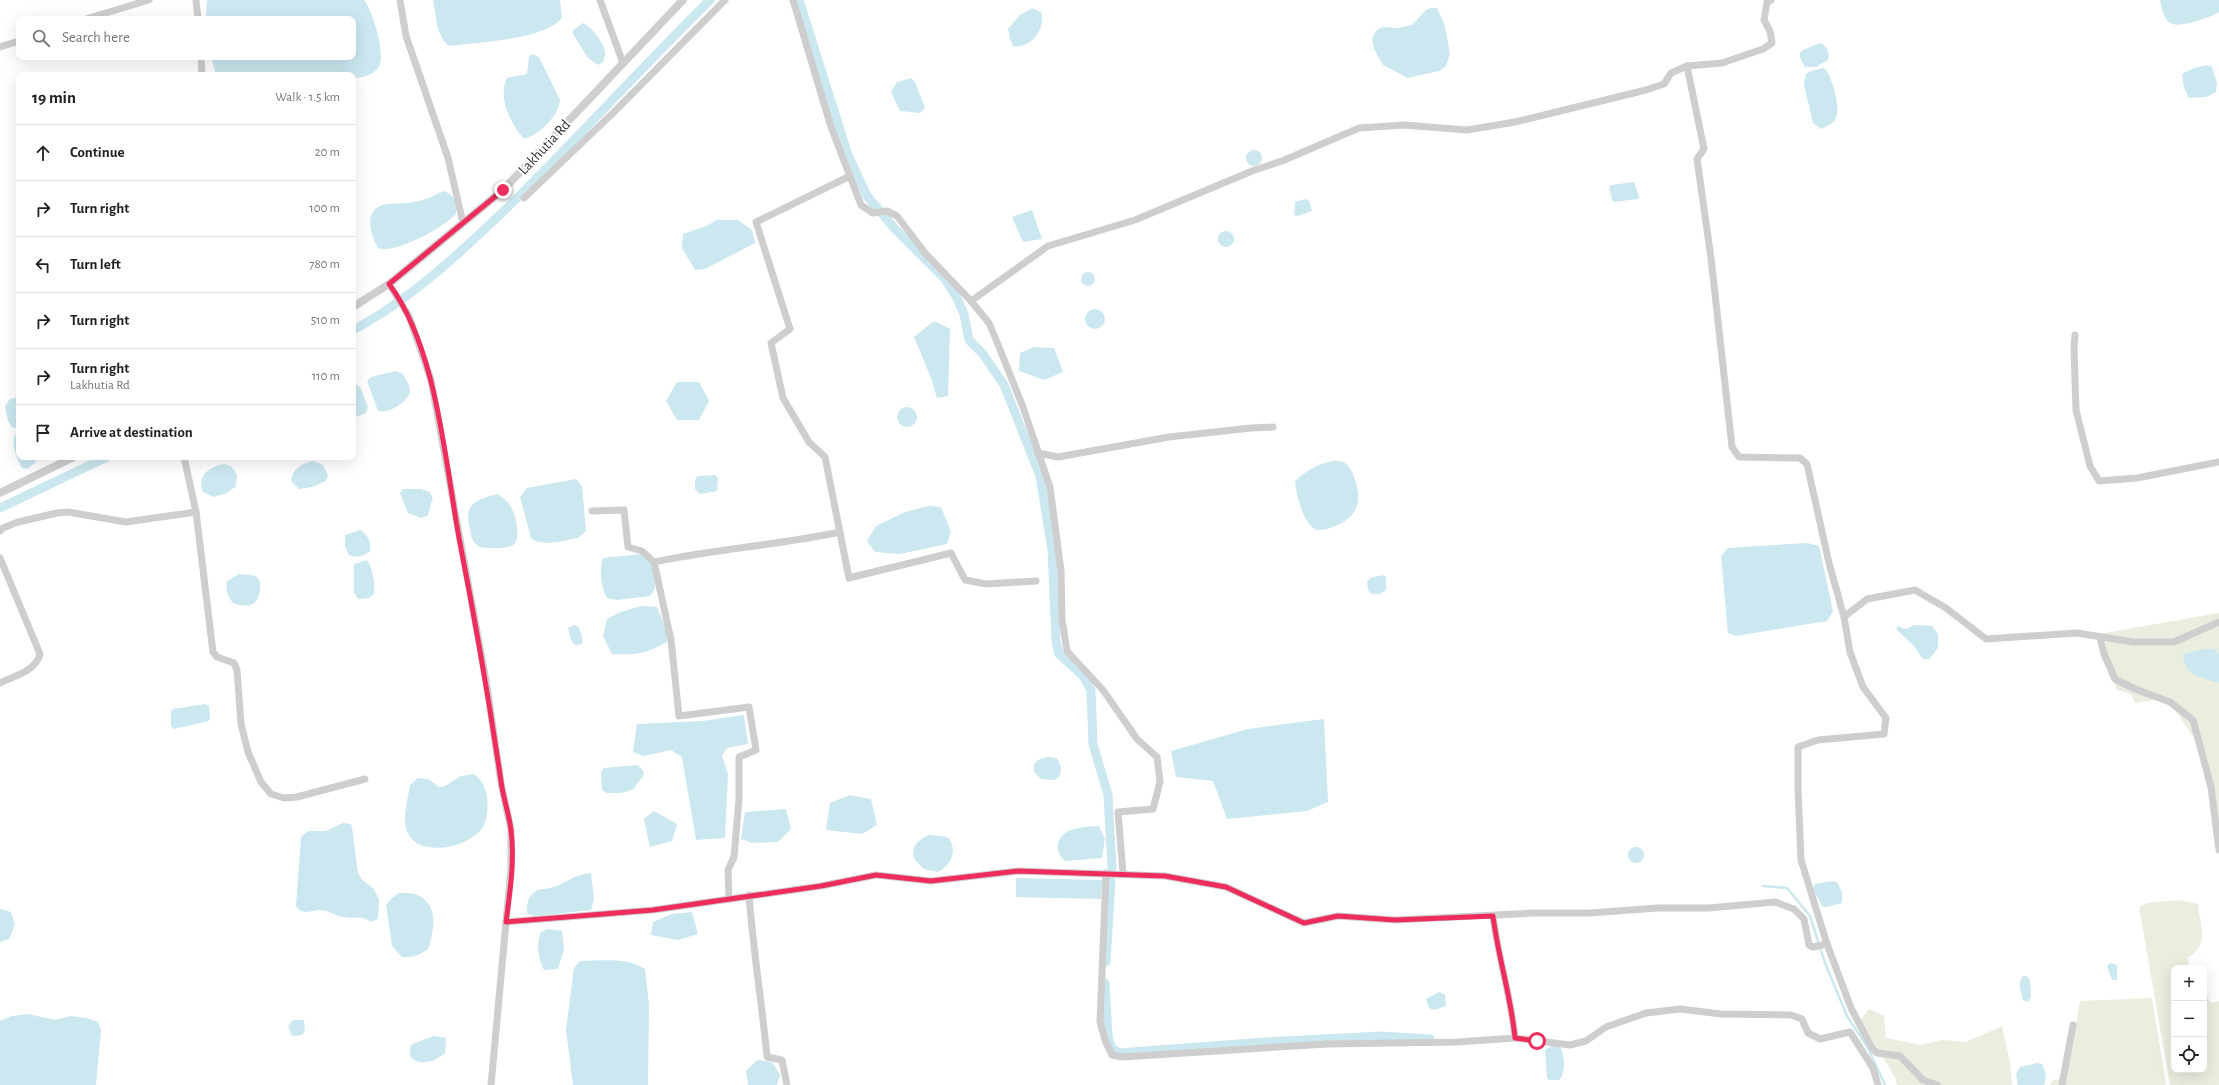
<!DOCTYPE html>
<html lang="en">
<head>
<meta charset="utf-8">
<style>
  :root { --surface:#fff; --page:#f2f2f2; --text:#222; --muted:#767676; --line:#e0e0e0 }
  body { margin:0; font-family:"Alegreya Sans",sans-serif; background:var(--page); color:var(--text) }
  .controls { position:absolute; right:12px; bottom:12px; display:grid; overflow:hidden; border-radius:8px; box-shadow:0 4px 16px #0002 }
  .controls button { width:36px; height:36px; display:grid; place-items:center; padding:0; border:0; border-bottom:1px solid var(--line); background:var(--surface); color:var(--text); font:20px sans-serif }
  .stop { position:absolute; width:12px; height:12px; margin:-9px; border:3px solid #ee2d5d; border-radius:50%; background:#fff }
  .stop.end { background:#ee2d5d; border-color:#fff; box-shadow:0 1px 4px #0008 }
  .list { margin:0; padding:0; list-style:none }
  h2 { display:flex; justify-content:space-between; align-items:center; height:52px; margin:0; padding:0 16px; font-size:17px }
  h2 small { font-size:13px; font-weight:400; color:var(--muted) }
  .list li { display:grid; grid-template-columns:26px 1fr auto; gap:12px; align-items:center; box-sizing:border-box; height:56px; padding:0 16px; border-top:1px solid var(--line) }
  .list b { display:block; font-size:15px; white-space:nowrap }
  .list p { margin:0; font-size:13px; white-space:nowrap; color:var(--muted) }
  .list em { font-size:13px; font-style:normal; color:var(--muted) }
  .icon { flex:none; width:22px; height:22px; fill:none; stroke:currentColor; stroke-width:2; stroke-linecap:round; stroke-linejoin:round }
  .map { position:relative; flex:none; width:2219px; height:1085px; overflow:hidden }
  .search { position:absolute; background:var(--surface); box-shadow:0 4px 16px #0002; left:16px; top:16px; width:340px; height:44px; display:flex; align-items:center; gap:10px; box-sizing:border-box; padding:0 14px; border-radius:8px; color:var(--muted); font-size:15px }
  .panel { position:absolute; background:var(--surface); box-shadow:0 4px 16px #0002; left:16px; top:72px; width:340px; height:388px; border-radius:8px }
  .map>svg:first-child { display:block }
  .green { fill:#eaeedf }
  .water { fill:#cbe7ef }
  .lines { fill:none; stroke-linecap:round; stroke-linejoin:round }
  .stream { stroke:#cbe7ef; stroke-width:2.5 }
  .canal { stroke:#cbe7ef; stroke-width:9 }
  .minor { stroke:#cecece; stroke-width:7 }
  .tertiary { stroke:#cecece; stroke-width:8 }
  .route { stroke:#ee2d5d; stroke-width:5 }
  .labels { text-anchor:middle; stroke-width:4; stroke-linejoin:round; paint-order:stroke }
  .street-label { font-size:15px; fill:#313131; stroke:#fff }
</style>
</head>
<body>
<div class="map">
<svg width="2219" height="1085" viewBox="0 0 2219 1085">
  <rect width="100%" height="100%" fill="#fff"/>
  <g class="green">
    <polygon points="2219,613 2219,839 2201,748 2167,698 2135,703 2131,694 2117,690 2106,664 2106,640 2099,634"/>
    <path d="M2179,900l19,4c2,22 12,42 -11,54l3,10h-16v102h30v-85l6,18 9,-2v84h-49l-31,-178 8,-4z"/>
    <polygon points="2152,998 2166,1085 2050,1085 2053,1080 2067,1078 2080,1001"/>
    <polygon points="1869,1009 1884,1016 1886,1038 1921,1045 1942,1040 1966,1042 2002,1026 2010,1063 2012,1085 1897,1085 1895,1077 1860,1021"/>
  </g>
  <g class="water">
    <path d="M207,0h157c9,11 23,57 14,68 -6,8 -16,9 -25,11v-4h-137l-5,-18h142v-38h-147z"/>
    <path d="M433,0h127l2,18c-18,22 -84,24 -113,28 -13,-10 -13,-31 -16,-46z"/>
    <path d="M2160,0h59v12c-8,5 -40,17 -49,11 -7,-5 -8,-15 -10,-23z"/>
    <path d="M1032,8l9,4c5,17 -10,37 -28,34l-3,-7 -2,-10 12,-14z"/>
    <polygon points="1432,8 1437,8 1444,23 1448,42 1450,54 1446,66 1439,71 1408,78 1383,65 1374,49 1372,38 1376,31 1382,27 1398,28 1412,25 1427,9"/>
    <path d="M583,23c8,3 21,20 22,29 1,3 -1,7 -2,10l-5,3 -10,-7 -15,-24v-4z"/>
    <path d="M1820,43c7,3 10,10 8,17l-12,7h-11l-5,-9v-5l3,-3z"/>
    <path d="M532,54l7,3 21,43c-2,17 -20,34 -36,39 -13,-15 -27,-41 -17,-61l20,-4 2,-17z"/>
    <polygon points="2207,65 2212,67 2217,83 2216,92 2206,97 2189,98 2184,88 2182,74 2194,68"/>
    <path d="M1824,68c8,7 17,41 12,50 -3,6 -9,8 -15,11l-8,-6 -9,-38 2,-11 5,-3z"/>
    <polygon points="911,78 915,82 925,108 920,113 900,111 891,92 897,82"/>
    <circle cx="1254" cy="158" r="8"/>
    <polygon points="1634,182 1639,197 1638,199 1613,202 1609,188 1611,185"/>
    <path d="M443,191c12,3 13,12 13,23 -12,13 -61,41 -78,34 -8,-15 -16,-40 9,-44 9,-1 18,0 27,-2 11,-2 20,-6 29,-11z"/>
    <polygon points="1306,199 1309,201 1312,211 1298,216 1294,215 1295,202"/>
    <polygon points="1032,210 1042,239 1023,242 1012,217"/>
    <polygon points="717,220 738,220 752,230 755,243 705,269 695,270 682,248 683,234 706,226"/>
    <circle cx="1226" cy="239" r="8"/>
    <circle cx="1088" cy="279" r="7"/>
    <circle cx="1095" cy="319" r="10"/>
    <polygon points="934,321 950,329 948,396 937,398 931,378 914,337"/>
    <polygon points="1034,347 1054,348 1063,372 1044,380 1019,371 1020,353"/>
    <path d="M395,371l7,2c3,5 8,12 8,18 -1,11 -22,23 -32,20l-11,-30 4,-4z"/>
    <polygon points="677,382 699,382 709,401 699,420 677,420 666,401"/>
    <polygon points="354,383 360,387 368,407 366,413 353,418"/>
    <polygon points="19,397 19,427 13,428 8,421 5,406 10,399"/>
    <circle cx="907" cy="417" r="10"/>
    <path d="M19,433v24h15l2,5 -9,7 -5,-1c-5,-9 -11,-23 -7,-33z"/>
    <path d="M313,461l10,4 5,10 -2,6 -14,6 -13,2 -8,-8c2,-13 10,-17 22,-20z"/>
    <path d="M1332,461c11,-1 16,2 21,13 9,23 8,42 -18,52 -5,2 -12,5 -18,4 -14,-5 -21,-36 -22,-49 12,-11 21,-16 37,-20z"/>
    <path d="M225,464l7,3 5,8 -1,11 -9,7 -14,4 -10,-5c-7,-16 7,-26 22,-28z"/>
    <polygon points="715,475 718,478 717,491 700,494 695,489 695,480 698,476"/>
    <path d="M576,479l6,7 4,45 -8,7c-14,2 -36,10 -47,0l-11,-41 7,-9z"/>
    <path d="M403,489h18l9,3 3,7c-4,6 -2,11 -6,17l-6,2 -13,-5 -8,-20z"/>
    <path d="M498,494c13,9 17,18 19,33 1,6 1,17 -6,19 -6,3 -28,3 -33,0 -6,-4 -7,-11 -8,-16 -7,-27 6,-30 28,-36z"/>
    <polygon points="929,506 941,507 951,532 947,544 900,554 875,552 867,541 876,526 905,512"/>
    <path d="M360,530c7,4 12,12 10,21 -7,6 -13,7 -21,4l-4,-8v-12z"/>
    <polygon points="1807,543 1819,546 1833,611 1827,621 1736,636 1728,633 1721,556 1728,548"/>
    <path d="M642,554l9,7c3,12 9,25 -1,35l-33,4 -10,-2c-6,-11 -8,-28 -4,-40z"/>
    <path d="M367,560c6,10 8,22 7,34l-5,4 -11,1 -4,-7v-28z"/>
    <path d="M239,574c5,1 12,0 16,2 9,3 5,24 -2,28 -6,3 -13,1 -19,0 -6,-7 -9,-13 -7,-23z"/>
    <polygon points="1382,575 1386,577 1386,590 1380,594 1371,594 1368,590 1367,582 1370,578"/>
    <path d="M641,606l16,1 8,19 3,15c-21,13 -32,14 -56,13l-9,-18 4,-17 14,-7z"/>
    <polygon points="574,625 578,626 582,636 582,644 575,645 571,640 568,628"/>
    <polygon points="1914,625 1932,626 1938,634 1938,648 1929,659 1923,659 1913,645 1896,629 1898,626 1906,629"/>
    <path d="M2204,649h10l5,6v26l-2,2c-17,-7 -33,-7 -34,-29z"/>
    <polygon points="205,704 209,706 210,719 208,721 174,729 171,726 171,711 173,709"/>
    <polygon points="744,715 748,744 727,748 722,756 728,774 725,838 696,840 682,757 671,750 644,756 633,752 637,724 702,721"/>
    <polygon points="1324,719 1328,802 1307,811 1227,819 1213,781 1176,777 1171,751 1248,729"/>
    <path d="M1049,757l8,1 4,9 -1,9 -5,4 -14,-1 -7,-7c-2,-11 6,-14 15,-15z"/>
    <path d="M637,765c11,7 7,11 0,19 -2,3 -3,5 -6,6 -8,4 -17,3 -25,3l-4,-3 -1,-18 3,-4z"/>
    <path d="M474,774c8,6 11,13 13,23 1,10 1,20 -4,30 -13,21 -66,32 -76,4 -5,-13 1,-33 3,-46l8,-7 10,1 11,8 6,-1 16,-10z"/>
    <polygon points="850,795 871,799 877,825 862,834 826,830 830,803"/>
    <polygon points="786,809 791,829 778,842 752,843 741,839 745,812"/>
    <polygon points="654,811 677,824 672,841 650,847 644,819"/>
    <path d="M343,823l8,1 1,3 6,46 4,7 11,8 6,11 -1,20 -7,3c-10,-7 -17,-3 -28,-5 -7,-1 -14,-6 -21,-7 -10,-1 -19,7 -26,-4l5,-69 7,-6h18z"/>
    <path d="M1099,826l6,13 -3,19 -37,3c-5,-5 -8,-9 -7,-16 2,-18 27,-18 41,-19z"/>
    <path d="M929,835l18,2c12,11 4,30 -10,35l-13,-3 -10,-10c-3,-13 4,-19 15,-24z"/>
    <circle cx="1636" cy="855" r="8"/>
    <path d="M591,873l3,26 -3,11 -56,6 -7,-2c-2,-5 -1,-8 0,-13 7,-17 18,-9 31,-16 14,-7 15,-9 32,-12z"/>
    <polygon points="1016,878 1102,880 1101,899 1016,897"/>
    <polygon points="1833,881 1837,882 1842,892 1842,903 1827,907 1822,906 1813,889 1815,884"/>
    <path d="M399,893c5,0 12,0 16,1 25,9 19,37 13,55 -9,6 -15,9 -26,8l-10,-11 -6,-41 6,-7z"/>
    <polygon points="0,909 11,912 15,925 9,939 0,942"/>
    <polygon points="692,912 698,934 678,940 651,935 653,922 672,914"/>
    <path d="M548,929l14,2 2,18 -6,20 -14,1c-6,-11 -8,-26 -3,-38z"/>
    <path d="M580,961c21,0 46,-4 65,8l4,36 -1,80h-75l-7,-55 8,-62z"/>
    <polygon points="2110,963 2117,965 2117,980 2112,980 2107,966"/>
    <path d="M2023,976h4l3,5 1,16 -3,5 -5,-2c-2,-7 -6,-18 0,-24z"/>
    <polygon points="1439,992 1445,995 1446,1006 1434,1010 1429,1008 1426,999"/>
    <polygon points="28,1014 55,1020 71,1016 86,1018 98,1022 101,1030 96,1085 0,1085 0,1021 12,1016"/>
    <polygon points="293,1020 304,1020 305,1031 302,1035 292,1036 288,1026"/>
    <path d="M434,1036l12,2 -1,15c-4,3 -9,7 -14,8 -14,4 -26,-2 -19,-17z"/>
    <path d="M1552,1046h7c6,6 7,29 0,34h-10l-2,-3 -2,-27z"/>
    <polygon points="757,1060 772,1062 780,1075 777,1085 748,1085 746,1071"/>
    <path d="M2037,1063l5,1c4,8 5,12 2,21h-26l-2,-11 4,-7z"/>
  </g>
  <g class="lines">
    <polyline class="stream" points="1763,886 1787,888 1810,916 1825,963 1847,1016 1868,1048 1885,1085"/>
    <g class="canal">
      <polyline points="799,0 848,155 867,196 895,229 945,279 956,296 964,314 969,340 983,354 1004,385 1040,476 1052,550 1056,641 1059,654 1083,676 1091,690 1093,744 1108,795 1112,868"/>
      <path d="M353,330c57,-30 107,-77 154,-122 69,-68 134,-140 203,-208"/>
      <polyline points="0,508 107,457"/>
      <polyline points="1106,962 1111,880"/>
      <polyline points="1105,983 1108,1036 1111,1047 1119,1053 1264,1042 1381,1036 1430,1039"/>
    </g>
    <g class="minor">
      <polyline points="196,0 198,19"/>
      <polyline points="400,0 406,36 448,158 463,223"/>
      <polyline points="600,0 623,63"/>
      <polyline points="793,0 831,127 861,205 873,213 887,211 897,216 926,254 971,301 1048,246 1135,220 1252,171 1282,161 1359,128 1404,125 1467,130 1515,122 1646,90 1664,84 1671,73 1687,66 1722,63 1763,49 1772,43 1770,31 1764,20 1767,2 1771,0"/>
      <polyline points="86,19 149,0"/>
      <polyline points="0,47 19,41"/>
      <polyline points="201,57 202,75"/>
      <polyline points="1687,66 1704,149 1697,159 1711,258 1732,447 1739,457 1800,458 1807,464 1829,563 1844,617 1850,652 1863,687 1886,718 1884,734 1818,740 1798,747 1798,789 1801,860 1827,944 1851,1008 1872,1048 1877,1053 1900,1056 1923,1080 1937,1085"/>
      <polyline points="850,176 756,222 790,329 771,343 783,398 809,442 825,457 849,578 951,553 965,580 986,584 1036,581"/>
      <polyline points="524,198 614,112 725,0"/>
      <polyline points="389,284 409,316 431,380 487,686 501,783 511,830 511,868 491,1085"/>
      <polyline points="971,301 989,323 997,342 1023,407 1050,487 1061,571 1062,619 1067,651 1103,690 1137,739 1157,757 1160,782 1153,809 1118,812 1123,873"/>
      <polyline points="2075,335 2074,349 2076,410 2090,466 2099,481 2137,478 2219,462"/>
      <polyline points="1038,453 1058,457 1169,437 1251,428 1273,427"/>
      <polyline points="184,457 196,512 213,652 217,657 234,663 237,670 241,724 248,752 261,782 271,794 284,798 297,797 365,779"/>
      <path d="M592,511l32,-1 4,37 14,4 12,11c62,-13 124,-17 186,-30"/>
      <polyline points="0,531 3,528 18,522 57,513 68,512 126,522 196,512"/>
      <path d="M0,558l40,96c-4,17 -26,22 -40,29"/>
      <polyline points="654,562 671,640 679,716 749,707 756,750 739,757 739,798 734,857 728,870 729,898"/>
      <polyline points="1844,617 1867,599 1915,590 1946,608 1986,639 2077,633 2133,642 2174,642 2219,622"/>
      <polyline points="2100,637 2104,654 2115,679 2135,689 2170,702 2193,720 2211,787 2219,850"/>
      <polyline points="1106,873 1100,1022 1106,1043 1112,1055 1122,1057 1327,1044 1457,1042 1515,1038 1570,1045 1586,1041 1606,1027 1646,1013 1680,1009 1721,1014 1791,1015 1802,1019 1808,1033 1820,1039 1850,1032 1873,1068 1878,1085"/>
      <path d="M749,895c4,55 13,108 18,162l15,3 5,25"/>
      <path d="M1493,916c5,41 18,80 22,122"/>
      <polyline points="506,922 653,910 821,886 876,875 931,881 1019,871 1165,876 1226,887 1304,923 1338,916 1395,920 1534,913 1590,913 1658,908 1709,908 1775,902 1794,909 1804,919 1809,945 1813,947 1827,944"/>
      <polyline points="2062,1085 2073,1025"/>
    </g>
    <g class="tertiary">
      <polyline points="353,307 389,284 503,190 683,0"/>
      <polyline points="0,493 74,457"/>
    </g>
  </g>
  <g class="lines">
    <path class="route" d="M503,190l-114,94c48,64 56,177 70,254 16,81 30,162 42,243 2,17 8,32 10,49 4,29 -1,62 -5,92l147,-12 168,-24 55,-11 55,6 87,-10 147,5 61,11 78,36 34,-7 57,4 98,-4c5,41 18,80 22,122l22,3"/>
  </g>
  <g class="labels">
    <g class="street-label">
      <text transform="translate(544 147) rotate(-47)" y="5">Lakhutia Rd</text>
    </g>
  </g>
</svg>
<div class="controls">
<button>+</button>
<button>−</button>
<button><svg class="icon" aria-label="locate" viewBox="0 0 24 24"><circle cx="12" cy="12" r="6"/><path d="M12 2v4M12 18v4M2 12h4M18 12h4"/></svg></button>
</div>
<div class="stop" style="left:1537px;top:1041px"></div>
<div class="stop end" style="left:503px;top:190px"></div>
<div class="search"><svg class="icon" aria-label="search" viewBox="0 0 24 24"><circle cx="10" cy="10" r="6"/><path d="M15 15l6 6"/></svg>Search here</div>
<section class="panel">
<h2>19 min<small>Walk · 1.5 km</small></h2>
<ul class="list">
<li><svg class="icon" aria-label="ahead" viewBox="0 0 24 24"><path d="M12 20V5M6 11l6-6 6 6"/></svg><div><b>Continue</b></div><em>20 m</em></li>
<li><svg class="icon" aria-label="right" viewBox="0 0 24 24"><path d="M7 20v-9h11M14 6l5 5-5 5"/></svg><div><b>Turn right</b></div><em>100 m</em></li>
<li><svg class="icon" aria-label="left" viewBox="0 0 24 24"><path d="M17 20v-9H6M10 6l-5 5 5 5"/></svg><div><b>Turn left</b></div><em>780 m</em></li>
<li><svg class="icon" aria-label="right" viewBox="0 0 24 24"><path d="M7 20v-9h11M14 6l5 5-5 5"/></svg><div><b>Turn right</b></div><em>510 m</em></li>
<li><svg class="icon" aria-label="right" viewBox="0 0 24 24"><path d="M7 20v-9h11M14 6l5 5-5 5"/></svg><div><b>Turn right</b><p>Lakhutia Rd</p></div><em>110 m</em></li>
<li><svg class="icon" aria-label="arrive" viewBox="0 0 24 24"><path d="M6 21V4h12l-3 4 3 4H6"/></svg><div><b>Arrive at destination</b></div></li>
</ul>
</section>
</div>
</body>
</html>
